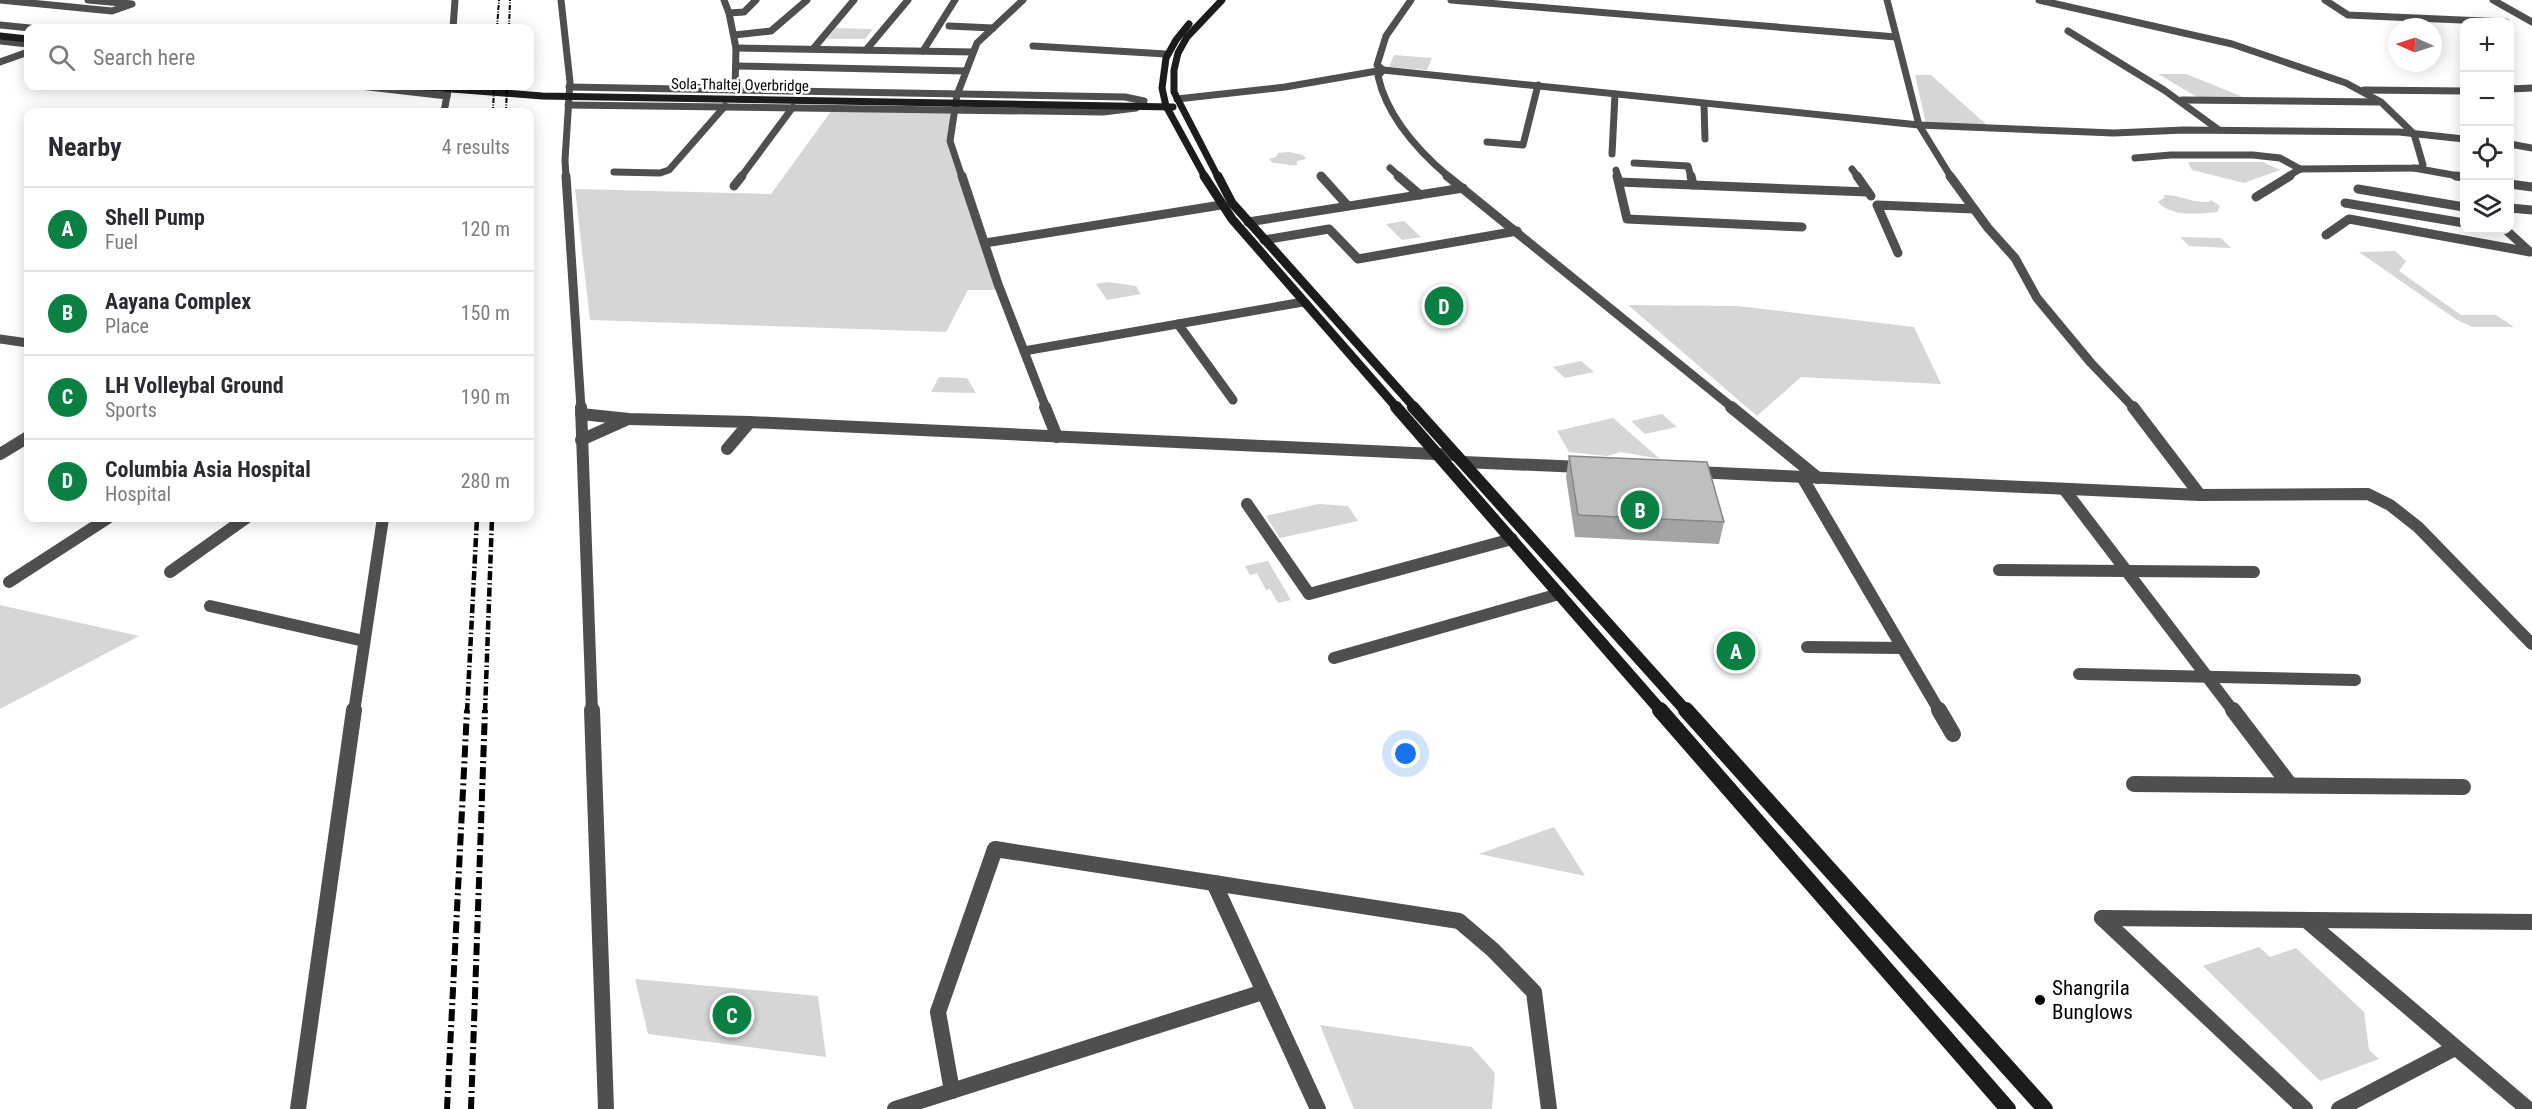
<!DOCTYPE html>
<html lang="en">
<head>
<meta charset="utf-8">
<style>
  :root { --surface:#fff; --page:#f7f7f7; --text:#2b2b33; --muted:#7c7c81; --line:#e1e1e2; --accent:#0b8043 }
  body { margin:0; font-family:"Roboto Condensed",sans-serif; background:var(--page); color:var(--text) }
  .controls { position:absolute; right:18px; top:18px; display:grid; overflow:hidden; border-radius:12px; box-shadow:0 3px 15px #0003 }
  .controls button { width:54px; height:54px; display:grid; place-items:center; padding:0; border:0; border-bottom:2px solid var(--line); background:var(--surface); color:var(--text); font:30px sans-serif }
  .compass { position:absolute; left:2388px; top:18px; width:54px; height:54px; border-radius:50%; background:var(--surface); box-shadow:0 3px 15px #0003; rotate:273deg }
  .you { position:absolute; left:1406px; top:754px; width:21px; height:21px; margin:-15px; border:4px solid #fff; border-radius:50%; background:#1a73e8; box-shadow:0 0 0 9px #1a73e833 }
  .badge { display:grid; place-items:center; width:39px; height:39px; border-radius:50%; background:var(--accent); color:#fff; font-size:20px; font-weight:700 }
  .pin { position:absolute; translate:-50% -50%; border:3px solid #fff; box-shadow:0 2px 6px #0006 }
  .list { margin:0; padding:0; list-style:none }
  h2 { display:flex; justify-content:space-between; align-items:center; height:78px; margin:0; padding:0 24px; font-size:26px }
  h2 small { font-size:20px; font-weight:400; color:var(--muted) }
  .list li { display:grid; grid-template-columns:39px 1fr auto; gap:18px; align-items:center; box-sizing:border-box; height:84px; padding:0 24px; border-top:2px solid var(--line) }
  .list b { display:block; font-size:22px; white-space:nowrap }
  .list p { margin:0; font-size:20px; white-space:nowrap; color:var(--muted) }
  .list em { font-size:20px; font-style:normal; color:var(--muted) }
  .icon { flex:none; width:33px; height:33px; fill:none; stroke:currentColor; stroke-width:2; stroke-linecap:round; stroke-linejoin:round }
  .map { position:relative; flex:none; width:2532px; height:1109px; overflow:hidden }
  .search { position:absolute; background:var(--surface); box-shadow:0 3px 15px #0003; left:24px; top:24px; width:510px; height:66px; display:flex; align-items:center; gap:15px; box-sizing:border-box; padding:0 21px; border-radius:12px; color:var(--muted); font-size:22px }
  .panel { position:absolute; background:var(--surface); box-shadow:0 3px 15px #0003; left:24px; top:108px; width:510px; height:414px; border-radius:12px }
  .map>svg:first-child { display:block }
  .green { fill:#d6d6d6 }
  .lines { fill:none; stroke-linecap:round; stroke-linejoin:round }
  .street-far3 { stroke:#4f4f4f; stroke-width:7 }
  .street-far2 { stroke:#4f4f4f; stroke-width:9 }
  .street-far1 { stroke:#4f4f4f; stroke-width:12 }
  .street { stroke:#4f4f4f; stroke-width:16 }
  .secondary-far3 { stroke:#1c1c1c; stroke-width:7 }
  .secondary-far2 { stroke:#1c1c1c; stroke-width:9 }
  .secondary-far1 { stroke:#1c1c1c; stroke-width:12 }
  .secondary { stroke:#1c1c1c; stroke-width:16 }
  .rail-far2 { stroke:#000; stroke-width:2; stroke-dasharray:5 1.5 1 1.5; stroke-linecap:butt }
  .rail-far1 { stroke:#000; stroke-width:4.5; stroke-dasharray:9 3 1.5 3; stroke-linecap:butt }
  .rail { stroke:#000; stroke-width:6; stroke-dasharray:12 4 2 4; stroke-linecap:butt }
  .wall { fill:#a4a4a4 }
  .building { fill:#bfbfbf; stroke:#868686; stroke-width:1.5 }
  .poi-dot { fill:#000; stroke:#fff; stroke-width:2 }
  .labels { text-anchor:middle; stroke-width:5; stroke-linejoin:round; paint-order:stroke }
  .far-street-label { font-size:15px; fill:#000; stroke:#fff }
  .near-poi-label { font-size:21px; fill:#000; stroke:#fff; text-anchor:start }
</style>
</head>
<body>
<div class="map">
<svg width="2532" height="1109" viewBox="0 0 2532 1109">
  <rect width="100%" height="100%" fill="#fff"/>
  <g class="green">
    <polygon points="836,28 873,29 865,39 827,39"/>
    <polygon points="1394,55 1432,58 1427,70 1389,67"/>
    <polygon points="2158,74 2186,74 2243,97 2197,97"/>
    <polygon points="1915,75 1931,75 1989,127 1926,124"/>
    <polygon points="832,110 951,112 947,142 997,290 968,290 946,332 590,320 575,189 771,194"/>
    <path d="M1289,152l14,3 3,4 -9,2v4c-10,1 -15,-2 -24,-2l-4,-4 7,-2 2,-4z"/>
    <polygon points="2188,162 2263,162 2280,170 2244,183 2192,170"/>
    <path d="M2163,195c16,-1 28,8 46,7l2,-2 9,6 -3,6c-19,2 -46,5 -59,-10l7,-5z"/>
    <polygon points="1404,221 1421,237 1402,240 1386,224"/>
    <polygon points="2180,237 2221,238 2231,248 2189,246"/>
    <polygon points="2395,251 2406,261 2399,271 2461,315 2496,315 2514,327 2473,327 2457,320 2359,252"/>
    <polygon points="1108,282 1136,286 1141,294 1107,300 1096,284"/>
    <polygon points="1628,305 1737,306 1914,327 1941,384 1801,377 1757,416"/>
    <polygon points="1581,361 1594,372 1565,378 1553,367"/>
    <polygon points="939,377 967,378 976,393 931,392"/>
    <polygon points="1662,414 1677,427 1645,434 1631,421"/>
    <polygon points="1613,418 1660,459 1621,452 1607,456 1569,452 1557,431"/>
    <polygon points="1318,504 1348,506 1358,521 1280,538 1266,516"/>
    <polygon points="1268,561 1291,600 1278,603 1270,589 1266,590 1257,573 1250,575 1245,566"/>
    <polygon points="0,605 139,636 0,709"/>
    <polygon points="1554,827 1585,876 1479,854"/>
    <polygon points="2259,947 2270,957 2296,948 2364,1012 2369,1050 2379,1059 2320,1081 2203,966"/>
    <polygon points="635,979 818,996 826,1057 648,1034"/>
    <polygon points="1320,1025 1472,1047 1495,1073 1492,1109 1354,1109"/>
  </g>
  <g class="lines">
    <g class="street-far3">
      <polyline points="0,0 112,11 132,4 88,0"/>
      <polyline points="561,0 570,82 565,160 566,177"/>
      <polyline points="724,0 729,13"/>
      <polyline points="1411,0 1386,36 1377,65 1383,70 1919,125 2114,133 2184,130 2399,132 2464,139"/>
      <polyline points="1451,0 1896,37"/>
      <polyline points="1887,0 1919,125 1951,177"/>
      <polyline points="2039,0 2232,44 2346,83 2381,102 2414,134 2423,165 2420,168 2300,169 2287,177"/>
      <polyline points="2325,0 2348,15 2506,22"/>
      <polyline points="2493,0 2532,22"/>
      <polyline points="0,25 30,28"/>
      <polyline points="949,26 993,28"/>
      <polyline points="453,28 455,0"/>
      <polyline points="2068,31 2164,90 2219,130"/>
      <polyline points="734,35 771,31 807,0"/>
      <polyline points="0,41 28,44"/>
      <polyline points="1033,46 1166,54"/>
      <polyline points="736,48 973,52"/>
      <polyline points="813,49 854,0"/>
      <polyline points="866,50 908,0"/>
      <polyline points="923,51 955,0"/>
      <polyline points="0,62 28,52"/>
      <polyline points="736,66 966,71"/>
      <path d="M1383,70l-5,6c9,41 39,74 71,101"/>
      <polyline points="360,86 447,96"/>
      <polyline points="569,87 1125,97 1144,101"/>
      <polyline points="2510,89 2532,88"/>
      <polyline points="735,90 736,48 729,13 744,12 756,0"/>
      <polyline points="2364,90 2464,91"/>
      <polyline points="1177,99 1285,87 1383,70"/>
      <polyline points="2182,100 2378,102"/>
      <polyline points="1704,104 1705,139"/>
      <polyline points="568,105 1103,112 1136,108"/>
      <polyline points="444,112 448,90"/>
      <polyline points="1487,142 1523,145 1538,85"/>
      <polyline points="2510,144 2532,148"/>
      <polyline points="1612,154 1615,94"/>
      <polyline points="2135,158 2171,155 2253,155 2280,158 2300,169"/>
      <polyline points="1634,163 1688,166 1691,177"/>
      <polyline points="1390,168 1400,177"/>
      <polyline points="2414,168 2464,177"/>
      <polyline points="1852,169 1858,177"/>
      <polyline points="1616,170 1618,177"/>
      <polyline points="614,172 660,173 669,170 725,106"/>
      <polyline points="741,177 793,107"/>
      <polyline points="962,177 950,141 957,95 977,43 1023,0"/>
    </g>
    <g class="street-far2">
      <polyline points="566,176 581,408"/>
      <polyline points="962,176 998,284 1046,408"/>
      <polyline points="1321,176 1348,206"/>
      <polyline points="1398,176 1420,195"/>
      <polyline points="1447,176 1733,408"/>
      <polyline points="1617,176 1627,219 1802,227"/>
      <polyline points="1857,176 1871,196"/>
      <polyline points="1950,176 1988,228 2015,258 2037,298 2091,363 2134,408"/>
      <polyline points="2456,176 2464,177"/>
      <polyline points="1619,182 1693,185 1691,176"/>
      <polyline points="2510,184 2532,187"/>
      <polyline points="1693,185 1868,192"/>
      <polyline points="734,186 742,176"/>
      <polyline points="2358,189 2464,207"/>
      <polyline points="2256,197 2290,176"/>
      <polyline points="2345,203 2464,223"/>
      <polyline points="2510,208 2532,210"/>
      <polyline points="1248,222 1463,188"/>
      <polyline points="2506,230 2529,251"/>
      <polyline points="2326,235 2349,219 2530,252"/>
      <polyline points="1264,240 1329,229 1358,259 1517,231"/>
      <polyline points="985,243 1221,205"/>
      <polyline points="1898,253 1877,205 1974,209"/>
      <polyline points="1178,324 1233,400"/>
      <polyline points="0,339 28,343"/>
      <polyline points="1024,351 1303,302"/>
    </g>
    <g class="street-far1">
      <polyline points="581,407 592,712"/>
      <polyline points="1045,407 1057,437"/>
      <polyline points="1731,407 1818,478"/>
      <polyline points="2133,407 2200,495"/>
      <polyline points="581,414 629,419 750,422 1456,455"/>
      <polyline points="581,440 628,419"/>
      <polyline points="727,449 750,422"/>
      <polyline points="0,454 28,437"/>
      <polyline points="1463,462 1582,467"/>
      <polyline points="1695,472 2200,495 2368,494 2390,505 2418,527 2532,644"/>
      <polyline points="1802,477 1940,712"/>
      <polyline points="2064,489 2234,712"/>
      <polyline points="1247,504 1309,594 1512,539"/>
      <polyline points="1999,570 2254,572"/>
      <polyline points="170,572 246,518"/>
      <polyline points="9,582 108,518"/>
      <polyline points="210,606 364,641"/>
      <polyline points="1807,647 1902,648"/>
      <polyline points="1334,658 1559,594"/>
      <polyline points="2079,674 2355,680"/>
      <polyline points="354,712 383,518"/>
    </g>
    <g class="street">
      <polyline points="592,710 606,1109"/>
      <polyline points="1939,710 1953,734"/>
      <polyline points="2233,710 2290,785"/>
      <polyline points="2134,784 2463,787"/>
      <polyline points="2102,918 2532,922"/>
      <polyline points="2102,918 2305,1109"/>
      <polyline points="2306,920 2528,1109"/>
      <polyline points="952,1091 938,1012 995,849 1214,883"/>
      <polyline points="298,1109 354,710"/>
      <polyline points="895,1109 1263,992"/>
      <polyline points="1318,1109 1214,883 1459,921 1493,950 1534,992 1549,1109"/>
      <polyline points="2339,1109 2455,1048"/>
    </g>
    <g class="secondary-far3">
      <polyline points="1189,24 1176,40 1166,58 1162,88 1166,106 1205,177"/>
      <polyline points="0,36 28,39"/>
      <polyline points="413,86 542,96 1173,107"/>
      <polyline points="1218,177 1174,92 1174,70 1178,53 1187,37 1222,0"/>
    </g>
    <g class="secondary-far2">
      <polyline points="1204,176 1232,219 1397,408"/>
      <polyline points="1218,176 1232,203 1415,408"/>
    </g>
    <g class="secondary-far1">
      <polyline points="1396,407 1662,712"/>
      <polyline points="1413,407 1687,712"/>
    </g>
    <g class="secondary">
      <polyline points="1660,710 2008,1109"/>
      <polyline points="1686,710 2045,1109"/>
    </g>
    <g class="rail-far2">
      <polyline points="497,28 499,0"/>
      <polyline points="509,28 510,0"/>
      <polyline points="493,112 494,86"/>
      <polyline points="506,112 507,86"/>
    </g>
    <g class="rail-far1">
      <polyline points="467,712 477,518"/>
      <polyline points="485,712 492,518"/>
    </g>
    <g class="rail">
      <polyline points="447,1109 467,710"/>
      <polyline points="471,1109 485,710"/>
    </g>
  </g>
  <polygon class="wall" points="1569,456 1724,522 1719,544 1575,537 1566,477"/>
  <polygon class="building" points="1569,456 1707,462 1724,522 1578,515"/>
  <circle class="poi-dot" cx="2040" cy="1000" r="6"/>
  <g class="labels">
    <g class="far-street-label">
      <text transform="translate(740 85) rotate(1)" y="5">Sola-Thaltej Overbridge</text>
    </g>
    <g class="near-poi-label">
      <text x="2052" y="995">Shangrila<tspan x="2052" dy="24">Bunglows</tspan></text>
    </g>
  </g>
</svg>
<div class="controls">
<button>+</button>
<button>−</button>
<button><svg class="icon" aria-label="locate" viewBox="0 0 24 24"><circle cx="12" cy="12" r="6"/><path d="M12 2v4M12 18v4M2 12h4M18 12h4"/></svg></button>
<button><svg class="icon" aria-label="layers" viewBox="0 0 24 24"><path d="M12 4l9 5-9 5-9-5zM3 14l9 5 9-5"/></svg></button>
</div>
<svg class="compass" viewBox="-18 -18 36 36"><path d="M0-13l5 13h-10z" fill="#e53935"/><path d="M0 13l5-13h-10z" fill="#7c7c81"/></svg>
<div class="you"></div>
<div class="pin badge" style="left:1736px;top:651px">A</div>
<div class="pin badge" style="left:1640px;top:510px">B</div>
<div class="pin badge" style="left:732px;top:1015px">C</div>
<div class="pin badge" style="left:1444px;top:306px">D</div>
<div class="search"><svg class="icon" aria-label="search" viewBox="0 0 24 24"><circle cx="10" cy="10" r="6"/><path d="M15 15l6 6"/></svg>Search here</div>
<section class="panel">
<h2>Nearby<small>4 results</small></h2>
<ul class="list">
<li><span class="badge">A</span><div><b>Shell Pump</b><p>Fuel</p></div><em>120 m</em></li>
<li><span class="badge">B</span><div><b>Aayana Complex</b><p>Place</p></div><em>150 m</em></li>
<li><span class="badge">C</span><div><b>LH Volleybal Ground</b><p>Sports</p></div><em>190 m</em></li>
<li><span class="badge">D</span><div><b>Columbia Asia Hospital</b><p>Hospital</p></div><em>280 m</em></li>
</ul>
</section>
</div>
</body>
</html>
